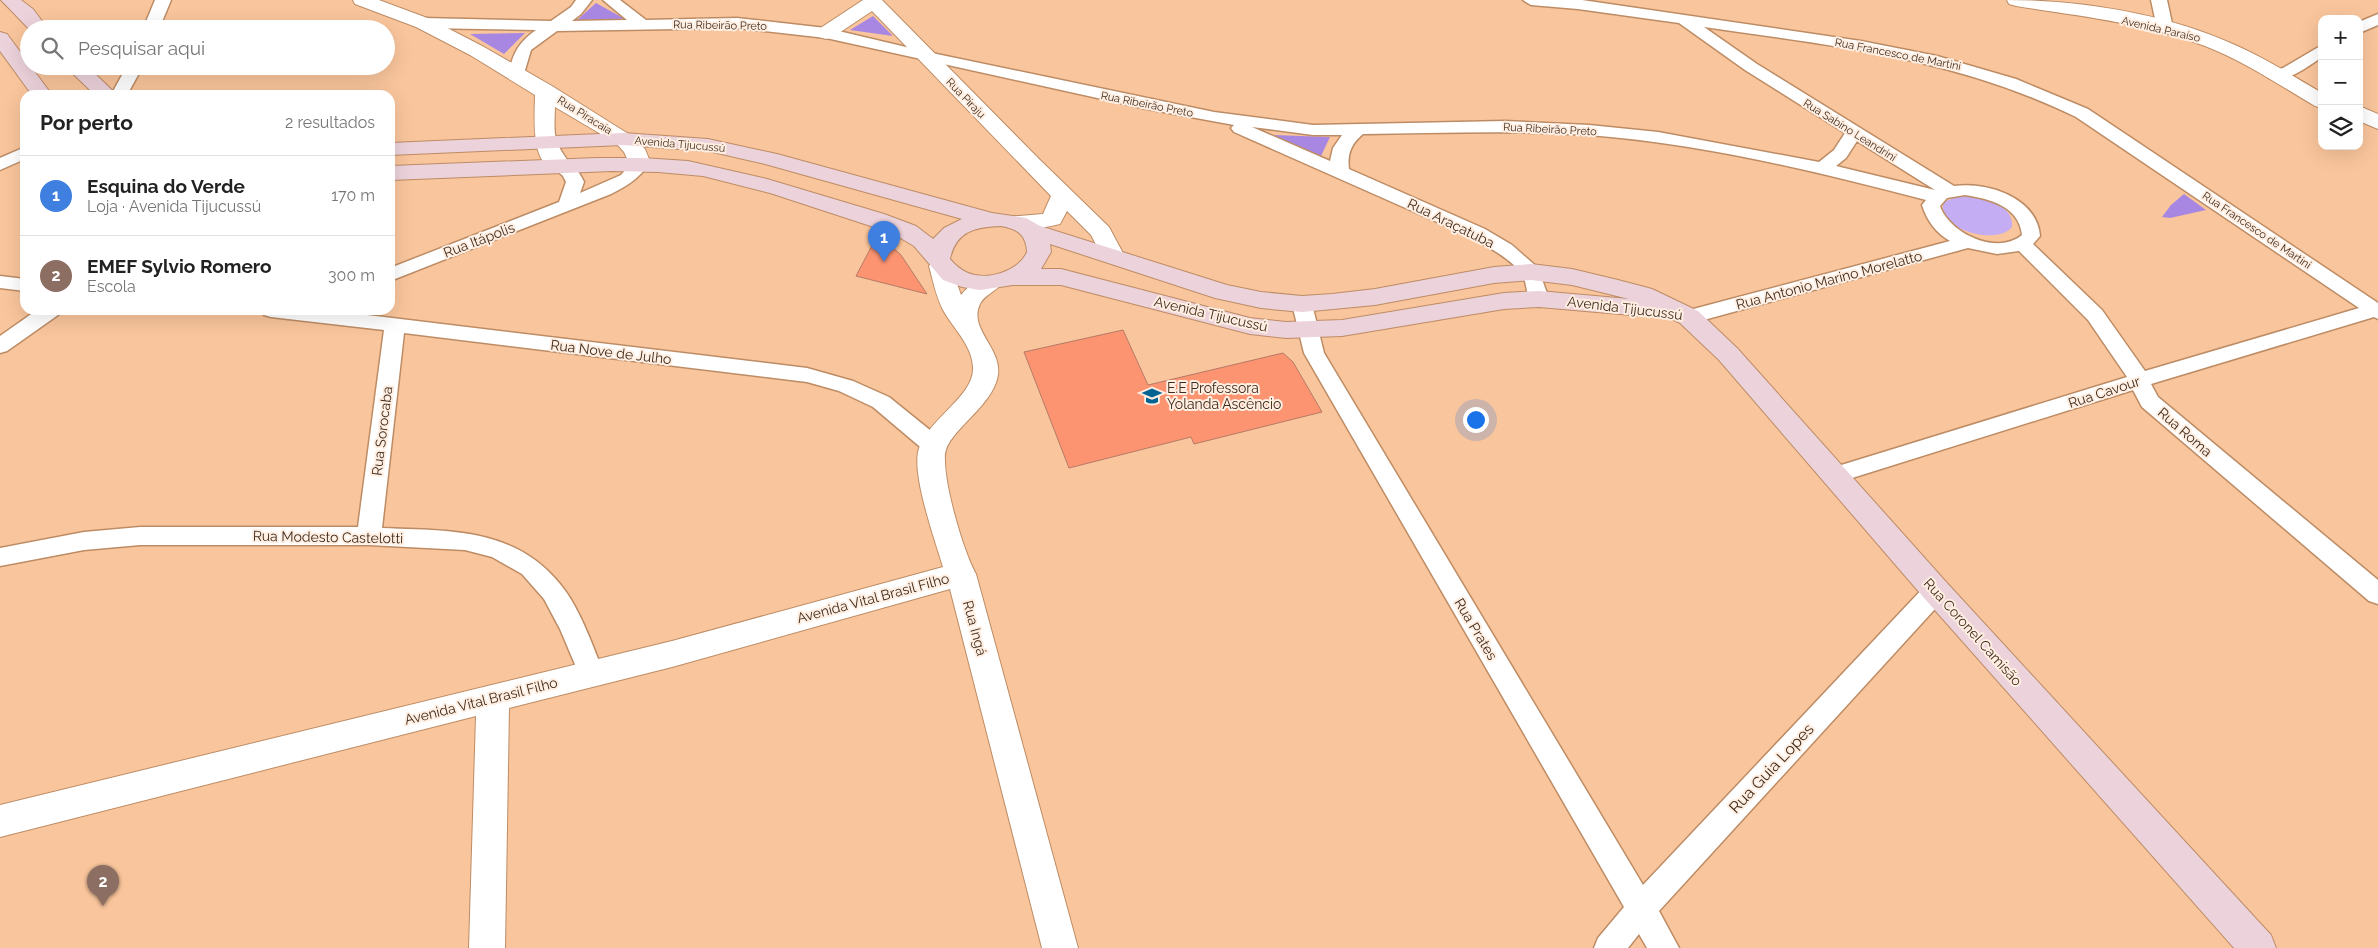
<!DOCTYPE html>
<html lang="pt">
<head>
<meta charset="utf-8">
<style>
  :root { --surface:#fff; --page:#f2f2f2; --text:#222; --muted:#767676; --line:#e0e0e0; --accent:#006392 }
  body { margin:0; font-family:Raleway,sans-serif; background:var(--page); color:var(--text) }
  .controls { position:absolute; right:15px; top:15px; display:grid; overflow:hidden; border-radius:10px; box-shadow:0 5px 20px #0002 }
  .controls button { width:45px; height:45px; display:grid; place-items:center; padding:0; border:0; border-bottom:1px solid var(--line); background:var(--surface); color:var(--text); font:25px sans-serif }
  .you { position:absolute; left:1475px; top:419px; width:18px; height:18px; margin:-12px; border:4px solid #fff; border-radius:50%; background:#1a73e8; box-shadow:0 0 0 8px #1a73e833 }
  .badge { display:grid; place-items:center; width:32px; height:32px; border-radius:50%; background:var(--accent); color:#fff; font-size:16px; font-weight:700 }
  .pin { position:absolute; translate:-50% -41px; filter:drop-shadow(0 1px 2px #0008) }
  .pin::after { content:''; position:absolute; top:26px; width:18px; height:15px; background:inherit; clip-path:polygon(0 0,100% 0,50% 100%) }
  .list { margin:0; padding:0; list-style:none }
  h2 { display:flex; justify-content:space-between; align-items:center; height:65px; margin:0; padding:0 20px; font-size:21px }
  h2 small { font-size:16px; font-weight:400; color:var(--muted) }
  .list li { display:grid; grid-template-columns:32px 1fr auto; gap:15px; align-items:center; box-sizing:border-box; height:80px; padding:0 20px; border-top:1px solid var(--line) }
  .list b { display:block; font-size:19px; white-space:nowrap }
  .list p { margin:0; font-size:16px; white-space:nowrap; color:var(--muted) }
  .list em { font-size:16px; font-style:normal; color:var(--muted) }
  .icon { flex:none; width:28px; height:28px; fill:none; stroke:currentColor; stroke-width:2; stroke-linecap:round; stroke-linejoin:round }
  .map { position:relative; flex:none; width:2378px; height:948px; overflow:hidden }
  .search { position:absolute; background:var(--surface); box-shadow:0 5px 20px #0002; left:20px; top:20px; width:375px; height:55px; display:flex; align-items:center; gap:12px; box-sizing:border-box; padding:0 18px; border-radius:28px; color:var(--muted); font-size:19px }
  .panel { position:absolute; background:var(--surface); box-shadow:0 5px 20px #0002; left:20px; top:90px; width:375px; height:225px; border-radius:15px }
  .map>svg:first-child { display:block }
  .green { fill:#c4adf3 }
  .forest { fill:#a887e2 }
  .building { fill:#fc9471; stroke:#b67a66 }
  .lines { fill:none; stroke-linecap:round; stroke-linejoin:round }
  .minor-casing { stroke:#bd8c65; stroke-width:3 }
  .tertiary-casing { stroke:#bd8c65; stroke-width:2 }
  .secondary-casing { stroke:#bd8c65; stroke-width:2 }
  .minor { fill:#fff; fill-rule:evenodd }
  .tertiary { fill:#fff; fill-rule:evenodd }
  .secondary { fill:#ecd2db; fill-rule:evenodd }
  .labels { text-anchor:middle; stroke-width:4; stroke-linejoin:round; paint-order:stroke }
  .far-street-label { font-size:11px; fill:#402c1c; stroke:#ffeee2 }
  .street-label { font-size:14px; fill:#402c1c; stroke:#ffeee2 }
  .poi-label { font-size:14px; fill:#402c1c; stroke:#ffeee2; text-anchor:start }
  .near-street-label { font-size:16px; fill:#402c1c; stroke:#ffeee2 }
</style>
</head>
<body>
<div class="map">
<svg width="2378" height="948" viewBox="0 0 2378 948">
  <rect width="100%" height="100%" fill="#f9c59c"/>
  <path class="green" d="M1959,196c18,0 55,6 53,31 -16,20 -78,1 -68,-25z"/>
  <g class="forest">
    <polygon points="596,3 625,19 577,20"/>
    <polygon points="873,16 893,36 850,30"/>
    <polygon points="525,33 504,54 470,34"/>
    <polygon points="1273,135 1330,137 1321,156"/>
    <polygon points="2184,194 2206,210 2170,218 2162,217 2171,205"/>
  </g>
  <g class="building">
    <polygon points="876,238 892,247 901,255 927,294 856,276"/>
    <polygon points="1123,330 1148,385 1283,353 1293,362 1322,412 1194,444 1191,437 1069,468 1024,352"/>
  </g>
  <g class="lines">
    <g class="minor-casing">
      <g id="minor">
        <polygon points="155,0 171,0 159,29 143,29"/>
        <path d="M576,0h16l-11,14 -9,7 55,-1 -24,-20h17l26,20 91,-2 89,10 101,24 287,60 99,13 192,-4 84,4 69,7 161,30 15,-12 11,-17 -100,-63 -66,-47 -101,-14 -47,-4 -8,-5h59l279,41 76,15 79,23 72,30 290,194v16l-4,-2 -223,67 7,13 220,183v24l-9,-3 -227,-194 -9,-17 -300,94 -8,-2 -3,-6 3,-6 302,-93 -39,-57 -69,-69 -22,3 -29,-6 -279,76 -7,-2 -3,-5 3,-5 268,-71c-14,-8 -23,-20 -28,-36l4,-5c-111,-29 -222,-56 -337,-65 -76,-5 -151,-2 -226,-1 -12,10 -16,20 -14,35l136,60 27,16 26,23 11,31 -3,5 -7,1 -7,-1c-6,-9 -5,-22 -10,-30 -11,-15 -35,-28 -51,-37l-237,-105 -3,-4 3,-3 -87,-16 -321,-71 -89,-10 -180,3 -26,19 -8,27h-12l-2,-3c3,-20 10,-32 27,-44l-113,-2 -8,-5 8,-5 128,3 20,-14zM1704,27c131,19 251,31 372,90l283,191 -214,63 -43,-61 -69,-66 7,-8c-3,-38 -52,-55 -86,-50l-197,-122zM1252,127l61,8h29l-9,13 -3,13zM1857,141l78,49 -99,-24 10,-8zM1965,195c25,4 54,11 57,40 -25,21 -73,-2 -82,-29l7,-8z"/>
        <polygon points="2151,0 2167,0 2173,28 2170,31 2160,31 2157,28"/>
        <polygon points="2378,14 2378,25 2359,33 2359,22"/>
        <path d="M2322,45v12c-15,10 -34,26 -53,21l-2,-3 2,-3 14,-4z"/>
        <polygon points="127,66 143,66 127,95 111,95"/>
        <polygon points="25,147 25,159 0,170 0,158"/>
        <path d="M640,159l6,1 3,4c-11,15 -22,22 -38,30l-221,87v-13l169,-66 7,-20 -3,-6 -12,-11 3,-4c15,-4 24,8 30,21l-4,11 41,-18 13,-15z"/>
        <polygon points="0,276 25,279 25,291 0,288"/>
        <polygon points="1302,298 1309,299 1312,304 1324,353 1643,885 1927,584 1936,581 1945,584 1948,591 1945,598 1659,911 1679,948 1647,948 1639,934 1628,948 1594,948 1598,938 1624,907 1304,353 1292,304 1295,299"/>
        <polygon points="37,310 61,310 58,315 7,351 0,353 0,336"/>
        <path d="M261,310h65l481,58 46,13 36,16 52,42 3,6 -3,6 -8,2 -8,-2 -52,-44 -34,-16 -32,-9 -403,-49 -22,195c66,3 132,-1 178,56 20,24 32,61 44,89l-4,8 -9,3 -9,-3 -22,-52 -16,-30 -22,-25 -30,-17 -27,-7 -96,-5h-229l-56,5 -84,16v-18l84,-16 56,-5h218l26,-197 -113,-13 -7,-2z"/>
      </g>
    </g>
    <g class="tertiary-casing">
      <g id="tertiary">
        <path d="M353,0h26l51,19 54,28 68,39 78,49 15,14 6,15 -3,5 -8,1 -8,-1 -8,-17 -8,-9 -61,-36c-1,31 -2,33 16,58l-3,5c-40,9 -33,-54 -33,-75l-65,-40 -54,-28 -61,-23z"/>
        <path d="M863,0h19l157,159 70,68 15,28 -4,5 -8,2 -8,-2 -13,-25 -24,-24 -7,13c-17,4 -36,7 -53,3l-3,-5 3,-5 36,-3 8,-18 -179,-185 -39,26 -7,2 -7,-2 -3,-4 3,-4z"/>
        <path d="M2007,0c73,0 161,14 228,45 30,13 58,31 87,48v15l-7,-2c-36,-21 -71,-45 -110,-60 -60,-23 -126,-30 -189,-40l-7,-2z"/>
        <polygon points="2359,106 2378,114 2378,129 2359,121"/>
        <path d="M941,259l8,2 12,34c10,-12 22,-21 37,-17l4,5c-5,8 -18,12 -22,21 -12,25 22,44 18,71 -4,24 -30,43 -44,61 -6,7 -10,15 -9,24 0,28 18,90 31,114l102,374h-36l-92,-359 -278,78 -163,41 -4,240h-36l7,-232 -476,121v-32l672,-164 271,-74c-8,-27 -30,-88 -25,-115 7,-32 57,-55 55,-85 -1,-22 -20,-39 -30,-57 -7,-14 -10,-29 -14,-44l4,-5z"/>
      </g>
    </g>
    <g class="secondary-casing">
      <g id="secondary">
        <polygon points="1,0 21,0 33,9 48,29 29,29"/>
        <polygon points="0,32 7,34 52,95 32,95 0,51"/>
        <polygon points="65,66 87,66 117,95 95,95"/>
        <path d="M623,133l85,6 69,15 215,59 34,5 14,8 187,59 34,7 41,4 30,-2 43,-5 119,-22 37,-3 41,5 46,11 34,9 46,22 39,37 210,235 324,352 5,13h-42l-309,-349 -206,-239 -39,-37 -26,-13 -2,4 -9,2 -104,-9 -35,2 -162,27 -56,2 -36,-4 -189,-49h-48l-33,5 -18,-3 -19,-7 -29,-34 -22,-13 -122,-40 -67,-17 -45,-4 -46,-1 -222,9v-14l207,-8h45l46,3 79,18 117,35 32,12 17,13 11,-11 18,-9 -197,-55 -57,-13 -85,-6 -233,10v-12zM1001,226c17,3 25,9 26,26 -8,19 -40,29 -59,21 -7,-3 -13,-8 -18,-14 6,-28 25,-32 51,-33zM1050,244l165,54 46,10 41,4 73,-7 119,-22 37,-3 41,5 57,14 -90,-8 -35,2 -162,27 -56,2 -36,-4 -189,-49h-20l10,-17z"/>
      </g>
    </g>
    <use href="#minor" class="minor"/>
    <use href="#tertiary" class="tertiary"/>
    <use href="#secondary" class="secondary"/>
  </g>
  <defs>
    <g id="school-bare" transform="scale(1.5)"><path d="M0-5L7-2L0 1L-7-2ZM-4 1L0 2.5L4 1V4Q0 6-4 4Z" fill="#006392" stroke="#ffeee2" stroke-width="2.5" paint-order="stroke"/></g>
  </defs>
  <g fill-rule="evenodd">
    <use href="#school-bare" x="1152" y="396"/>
  </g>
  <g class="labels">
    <g class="far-street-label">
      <text transform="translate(720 25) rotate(1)" y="4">Rua Ribeirão Preto</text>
      <text transform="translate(2161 29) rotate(13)" y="4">Avenida Paraíso</text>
      <text transform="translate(1898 54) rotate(11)" y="4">Rua Francesco de Martini</text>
      <text transform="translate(966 98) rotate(46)" y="4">Rua Piraju</text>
      <text transform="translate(1147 104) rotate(11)" y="4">Rua Ribeirão Preto</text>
      <text transform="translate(585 115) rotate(32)" y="4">Rua Piracaia</text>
      <text transform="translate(1550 129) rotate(3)" y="4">Rua Ribeirão Preto</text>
      <text transform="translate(1850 130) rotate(32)" y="4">Rua Sabino Leandrini</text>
      <text transform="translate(680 144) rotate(5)" y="4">Avenida Tijucussú</text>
      <text transform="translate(2257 230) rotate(34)" y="4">Rua Francesco de Martini</text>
    </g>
    <g class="street-label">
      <text transform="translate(1451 223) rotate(26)" y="5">Rua Araçatuba</text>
      <text transform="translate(479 240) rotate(-21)" y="5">Rua Itápolis</text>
      <text transform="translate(1829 280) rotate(-15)" y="5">Rua Antonio Marino Morelatto</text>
      <text transform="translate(1625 308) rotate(7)" y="5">Avenida Tijucussú</text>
      <text transform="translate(1211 314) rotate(13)" y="5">Avenida Tijucussú</text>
      <text transform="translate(611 352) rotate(7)" y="5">Rua Nove de Julho</text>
      <text transform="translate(2104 392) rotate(-18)" y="5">Rua Cavour</text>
      <text transform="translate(382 431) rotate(-83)" y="5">Rua Sorocaba</text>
      <text transform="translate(2185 432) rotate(41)" y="5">Rua Roma</text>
      <text transform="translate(328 537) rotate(1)" y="5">Rua Modesto Castelotti</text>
      <text transform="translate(873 598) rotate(-15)" y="5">Avenida Vital Brasil Filho</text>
      <text transform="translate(975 628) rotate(75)" y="5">Rua Ingá</text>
      <text transform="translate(1476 629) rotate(59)" y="5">Rua Prates</text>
      <text transform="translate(1973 632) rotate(48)" y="5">Rua Coronel Camisão</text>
      <text transform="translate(481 701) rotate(-14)" y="5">Avenida Vital Brasil Filho</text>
    </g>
    <g class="poi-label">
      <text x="1167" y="393">E.E Professora<tspan x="1167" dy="16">Yolanda Ascêncio</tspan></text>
    </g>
    <g class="near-street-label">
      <text transform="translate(1771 768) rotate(-47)" y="6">Rua Guia Lopes</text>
    </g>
  </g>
</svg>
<div class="controls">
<button>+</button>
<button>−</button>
<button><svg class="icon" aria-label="layers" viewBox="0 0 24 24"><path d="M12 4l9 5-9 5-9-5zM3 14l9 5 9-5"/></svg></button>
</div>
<div class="you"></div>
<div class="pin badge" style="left:884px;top:262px;background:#3f7fe0">1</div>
<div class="pin badge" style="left:103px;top:906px;background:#8d6e63">2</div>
<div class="search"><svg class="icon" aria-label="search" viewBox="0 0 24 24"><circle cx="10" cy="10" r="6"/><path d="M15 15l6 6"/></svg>Pesquisar aqui</div>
<section class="panel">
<h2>Por perto<small>2 resultados</small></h2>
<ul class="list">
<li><span class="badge" style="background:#3f7fe0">1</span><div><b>Esquina do Verde</b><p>Loja · Avenida Tijucussú</p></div><em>170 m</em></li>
<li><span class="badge" style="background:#8d6e63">2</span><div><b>EMEF Sylvio Romero</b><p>Escola</p></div><em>300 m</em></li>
</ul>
</section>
</div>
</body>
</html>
